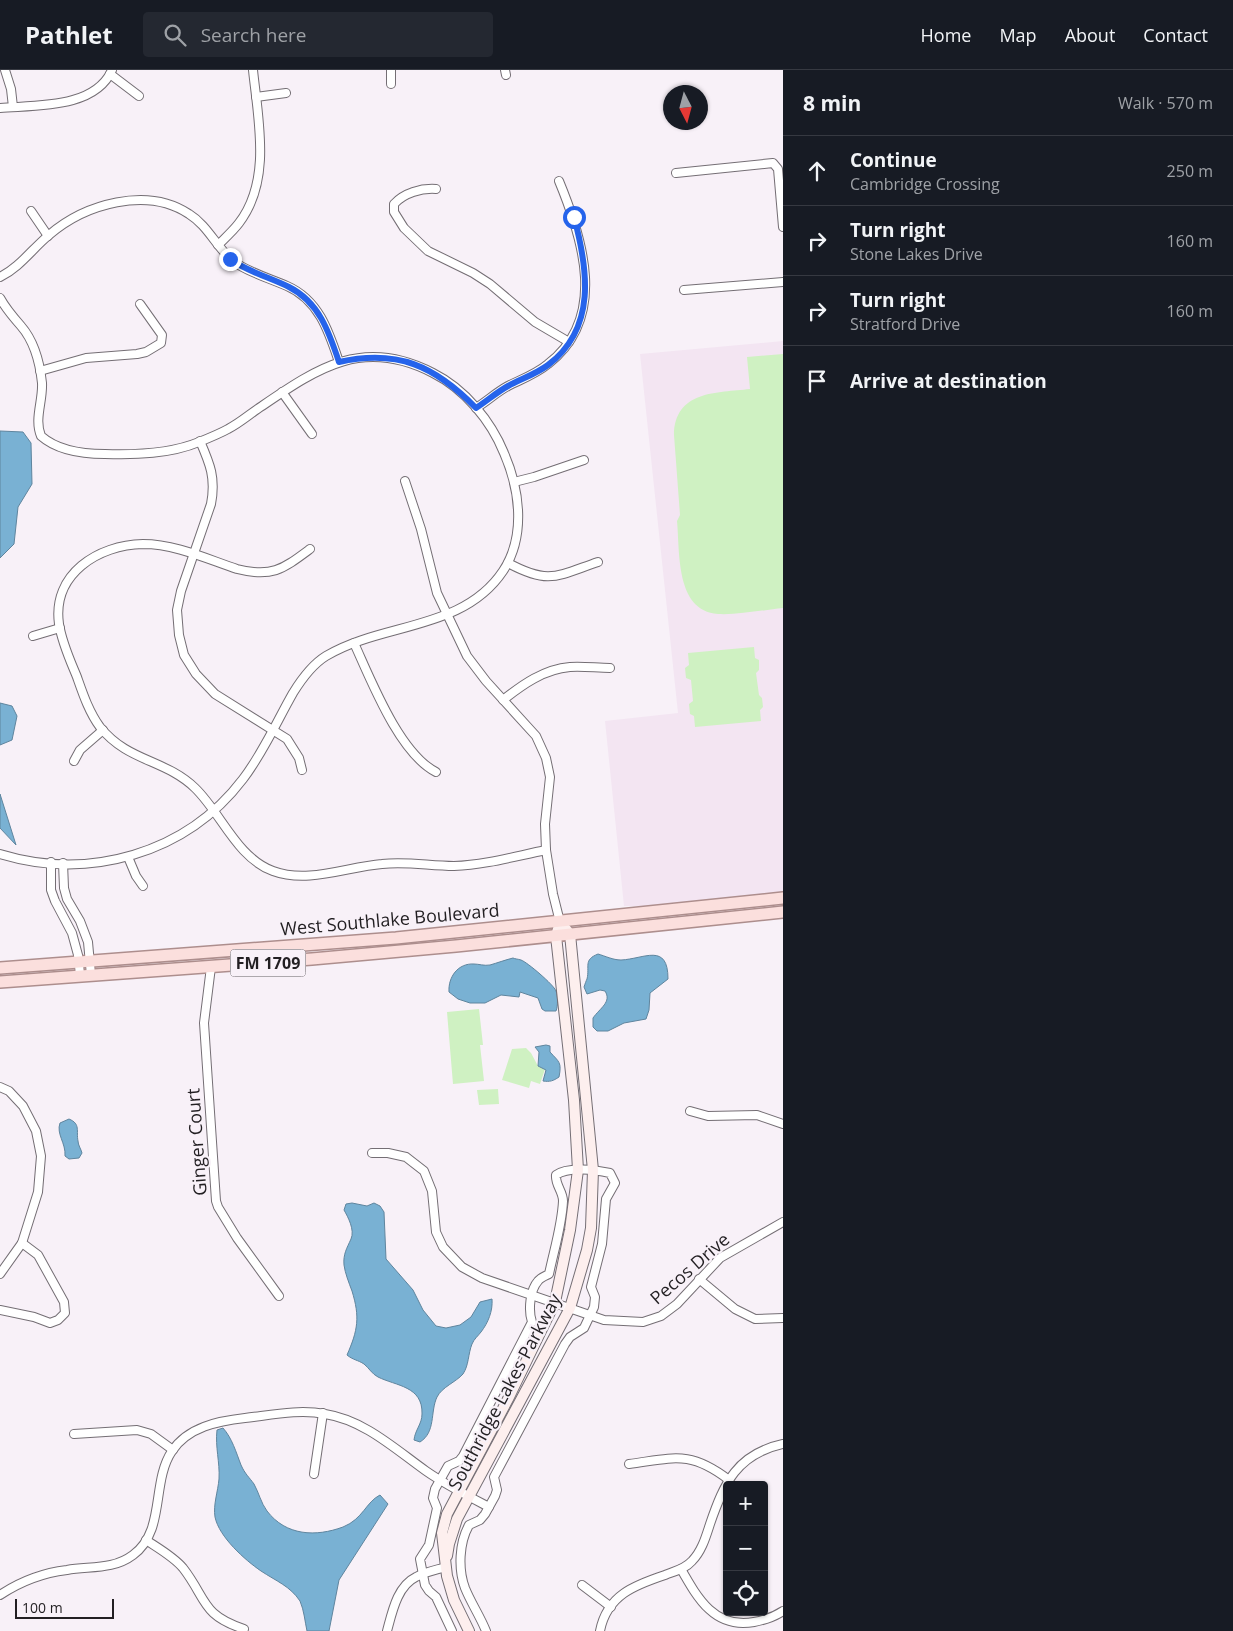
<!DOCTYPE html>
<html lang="en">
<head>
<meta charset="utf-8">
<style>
  :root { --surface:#171b24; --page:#242831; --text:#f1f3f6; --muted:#9ea1a6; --line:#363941 }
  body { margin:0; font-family:"Open Sans",sans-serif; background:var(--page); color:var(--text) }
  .controls { position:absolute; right:15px; bottom:15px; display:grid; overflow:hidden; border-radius:5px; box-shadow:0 1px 4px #0004 }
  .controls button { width:45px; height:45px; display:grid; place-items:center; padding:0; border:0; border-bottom:1px solid var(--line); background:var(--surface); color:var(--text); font:25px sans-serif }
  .compass { position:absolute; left:663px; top:15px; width:45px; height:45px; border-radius:50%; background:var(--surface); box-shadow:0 1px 4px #0004; rotate:174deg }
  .scale { position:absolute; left:15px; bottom:12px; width:99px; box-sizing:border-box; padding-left:5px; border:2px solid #221f22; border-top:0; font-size:14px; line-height:18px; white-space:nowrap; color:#221f22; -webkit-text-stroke:4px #f8f1f8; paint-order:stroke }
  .stop { position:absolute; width:15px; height:15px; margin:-11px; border:4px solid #2563eb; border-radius:50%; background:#fff }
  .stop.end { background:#2563eb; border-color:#fff; box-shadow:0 1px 5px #0008 }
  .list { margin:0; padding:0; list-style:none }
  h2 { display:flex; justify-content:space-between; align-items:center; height:65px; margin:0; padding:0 20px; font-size:21px }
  h2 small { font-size:16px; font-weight:400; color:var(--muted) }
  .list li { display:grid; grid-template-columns:32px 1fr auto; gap:15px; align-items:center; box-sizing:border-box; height:70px; padding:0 20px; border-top:1px solid var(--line) }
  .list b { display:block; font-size:19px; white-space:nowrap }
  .list p { margin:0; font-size:16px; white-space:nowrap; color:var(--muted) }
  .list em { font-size:16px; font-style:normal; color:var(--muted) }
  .icon { flex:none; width:28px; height:28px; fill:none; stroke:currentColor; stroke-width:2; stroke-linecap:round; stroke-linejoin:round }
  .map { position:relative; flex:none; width:783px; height:1561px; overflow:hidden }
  header { display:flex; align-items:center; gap:30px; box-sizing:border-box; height:70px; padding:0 25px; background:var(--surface); border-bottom:1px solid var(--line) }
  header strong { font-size:24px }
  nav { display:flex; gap:28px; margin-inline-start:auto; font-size:18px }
  .search { width:350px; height:45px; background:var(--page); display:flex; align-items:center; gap:12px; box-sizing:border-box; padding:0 18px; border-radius:5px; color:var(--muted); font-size:19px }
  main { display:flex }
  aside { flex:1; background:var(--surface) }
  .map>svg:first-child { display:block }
  .built { fill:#f3e5f2 }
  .green { fill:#cff1c2 }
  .water { fill:#79b1d3; stroke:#5f859e }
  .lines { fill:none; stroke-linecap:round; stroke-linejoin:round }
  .street-casing { stroke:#746e74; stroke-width:10 }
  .secondary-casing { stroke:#746e74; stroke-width:12 }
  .primary-casing { stroke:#ad8e8d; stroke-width:14 }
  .street { stroke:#fff; stroke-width:8 }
  .secondary { stroke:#fdefee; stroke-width:10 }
  .primary { stroke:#fbdfdd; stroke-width:11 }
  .route { stroke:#2563eb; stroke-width:6 }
  .labels { text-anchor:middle; stroke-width:4.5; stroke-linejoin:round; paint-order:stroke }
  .shield { fill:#f8f1f8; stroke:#625e62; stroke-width:1 }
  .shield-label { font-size:16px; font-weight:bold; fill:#221f22 }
  .street-label { font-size:18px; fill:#221f22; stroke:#f8f1f8 }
</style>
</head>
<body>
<header>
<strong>Pathlet</strong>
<div class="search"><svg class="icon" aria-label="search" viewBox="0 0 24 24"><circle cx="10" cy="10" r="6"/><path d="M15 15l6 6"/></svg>Search here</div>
<nav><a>Home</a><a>Map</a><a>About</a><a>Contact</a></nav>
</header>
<main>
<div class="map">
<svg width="783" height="1561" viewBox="0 0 783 1561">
  <rect width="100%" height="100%" fill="#f8f1f8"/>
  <polygon class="built" points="783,271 783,823 658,836 624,836 605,651 678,643 640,284"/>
  <g class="green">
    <path d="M783,284v254c-20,2 -45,7 -65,6 -43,-3 -38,-63 -41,-93l3,-6 -6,-80c1,-45 43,-42 76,-46l-3,-32z"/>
    <polygon points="754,577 755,588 759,590 759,600 756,603 759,625 762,628 763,637 760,640 761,651 695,657 694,646 690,644 689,634 693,631 691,610 686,608 685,598 689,595 688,583"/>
    <polygon points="479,939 483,975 480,975 484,1011 453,1014 447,942"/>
    <polygon points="526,978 531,983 538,996 545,999 540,1014 531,1011 529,1018 502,1010 512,979"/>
    <polygon points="498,1019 499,1034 479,1035 477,1020"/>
  </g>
  <g class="water">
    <polygon points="0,361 23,362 31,373 32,414 18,437 14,474 0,488"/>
    <polygon points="0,633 12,636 17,646 12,670 0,675"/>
    <polygon points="0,724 16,775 0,758"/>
    <path d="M598,884c7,2 15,6 23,6 23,-1 47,-18 47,19l-18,14 -1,17 -3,9 -22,4 -16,8h-11l-4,-4v-9c7,-10 19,-16 12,-27l-5,-1 -13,4 -3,-7c1,-3 2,-6 3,-8 3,-13 -4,-19 11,-25z"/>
    <path d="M513,888c2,1 5,1 8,2 6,2 33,25 35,31 2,5 2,15 0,20h-11l-3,-2 -4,-11 -18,-6 -1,5 -18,-2 -16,8h-15l-12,-4 -9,-7c-1,-15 9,-29 25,-28 5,0 10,2 16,1 7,-2 15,-5 23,-7z"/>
    <path d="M546,975l4,1v6c9,10 12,10 9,25 -6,4 -9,5 -16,4l3,-11 -8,-4 1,-14 -4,-5z"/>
    <path d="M69,1049c12,5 7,12 9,22 0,4 3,8 4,12l-3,5 -10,1 -4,-3c1,-13 -9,-22 -5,-33z"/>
    <path d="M352,1133l15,3 7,-3 6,3 4,6 2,47 27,31 10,20 13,16 10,2 14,-3 11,-8 9,-15 12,-3c1,12 -4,24 -11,33 -3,4 -7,7 -9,12 -4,10 -3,21 -9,30 -7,8 -21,13 -26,23 -7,15 -1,35 -17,45l-6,-2c1,-10 8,-16 8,-26 1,-28 -26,-28 -44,-37 -6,-3 -9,-9 -14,-13 -6,-4 -11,-4 -17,-9 11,-25 13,-38 5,-64 -3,-8 -7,-18 -8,-26 -1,-11 3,-17 7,-26 4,-9 -3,-22 -7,-29l2,-6z"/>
    <path d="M223,1358c9,10 13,24 18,37 4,9 8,12 13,19 5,9 7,19 13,27 19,25 49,26 76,16 20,-8 23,-25 37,-32l8,9 -49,76 -10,51h-22c-2,-9 -3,-21 -7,-30 -10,-15 -24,-20 -39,-30 -16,-11 -42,-34 -46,-54 -2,-12 3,-26 4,-38 1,-17 -4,-32 -2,-49z"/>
  </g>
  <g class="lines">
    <g class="street-casing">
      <g id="street">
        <polyline points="5,0 11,19 13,37"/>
        <polyline points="391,0 391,14"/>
        <polyline points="505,0 506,5"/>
        <polyline points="110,4 139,26"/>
        <polyline points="256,27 286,23"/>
        <path d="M0,38c35,-3 95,1 112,-38"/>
        <polyline points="676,103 773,93 778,99 783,157"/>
        <path d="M436,119c-15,-1 -32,4 -42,15v8l10,16 24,23 45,22 17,11 45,38 34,20"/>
        <polyline points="31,141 48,166"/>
        <path d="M218,175c7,-7 15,-14 21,-22 33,-43 19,-104 14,-153"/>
        <path d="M0,207c20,-10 32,-28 49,-42 36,-31 98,-49 140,-21 21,13 29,38 50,51 15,9 32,14 48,21 32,14 42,46 52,76"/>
        <polyline points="684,220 783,212"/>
        <path d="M0,228c6,11 13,19 21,28 13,15 19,38 21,57 1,18 -8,36 -1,53 17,15 42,18 64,18 31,1 65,0 94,-12 10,-4 20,-8 29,-13 12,-6 23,-16 34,-23 57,-39 102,-69 171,-33 32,16 58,48 71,80 16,37 22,83 -1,118 -40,60 -120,51 -177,85 -13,8 -25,24 -33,37 -16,28 -30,60 -50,86 -57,75 -154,102 -243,75"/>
        <polyline points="40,301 86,288 137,284 146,282 161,273 162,265 140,234"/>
        <polyline points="282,322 312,364"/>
        <path d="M476,338c11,-7 21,-16 32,-22 14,-7 28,-12 40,-22 60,-46 35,-125 11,-183"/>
        <path d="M200,371c10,23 16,37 11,63l-30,87 -4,19 2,25 5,20 12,19 19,20 72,45 12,19 3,12"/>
        <polyline points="405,411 421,459 437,523 467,586 486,611 536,666 546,688 550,707 545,754 546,780 553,824 560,852"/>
        <polyline points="514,412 534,407 584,390"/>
        <path d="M310,479c-27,20 -38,29 -73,20 -30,-10 -62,-25 -94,-25 -45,1 -91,30 -84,80 3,19 11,36 18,53 6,17 12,35 23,50 28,35 65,32 95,61 26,25 42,70 78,83 35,13 73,-4 109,-7 24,-3 48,2 72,2 31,-1 62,-10 92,-16"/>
        <path d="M508,493c41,22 49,13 90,-1"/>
        <polyline points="33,566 60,558"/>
        <path d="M354,573c17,37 45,110 82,129"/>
        <path d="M503,630c19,-15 41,-31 67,-33 13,-1 27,1 40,1"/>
        <polyline points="74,691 80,680 103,660"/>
        <polyline points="128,787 136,806 143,816"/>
        <polyline points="51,792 51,820 55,831 72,863 78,885 80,905"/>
        <polyline points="63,793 64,818 67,829 80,851 88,872 91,905"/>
        <polyline points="211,897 204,953 216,1131 218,1137 237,1168 279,1226"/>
        <polyline points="0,1017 9,1021 23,1036 36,1061 41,1086 38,1122 22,1173 0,1204"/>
        <polyline points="690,1041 708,1046 757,1045 783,1054"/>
        <polyline points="372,1083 388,1083 406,1087 424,1101 432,1121 436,1162 443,1177 462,1197 482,1208 604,1250 643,1252 661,1246 677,1234 720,1188 783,1152"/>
        <polyline points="699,1209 735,1239 755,1249 783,1248"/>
        <polyline points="0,1240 34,1247 50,1253 58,1250 65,1243 64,1232 38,1185 22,1173"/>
        <polyline points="74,1364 137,1360 151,1364 173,1380"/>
        <path d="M629,1394c45,-6 61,-14 100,16"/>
        <polyline points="314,1404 323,1343"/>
        <path d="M146,1470c12,8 28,17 37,28 24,31 18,47 61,61"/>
        <path d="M681,1499c17,30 34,60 73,53 11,-2 20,-5 29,-11"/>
        <polyline points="582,1515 611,1537"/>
        <path d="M0,1525c21,-14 42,-22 67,-25 23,-4 46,0 66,-15 33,-24 18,-73 39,-104 16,-24 46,-30 73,-33 26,-3 54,-9 80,-4 39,6 70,35 101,57 20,14 42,25 63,36"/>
        <path d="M387,1561c5,-18 10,-45 29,-54 9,-5 20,-7 30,-10"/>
        <path d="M452,1561l-16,-34 -7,-6 -4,-6 -5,-26 9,-14 8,-37 -4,-10 2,-9 13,-23 11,-5 4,-5 69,-134c-4,-12 -2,-32 6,-41 2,-3 7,-5 11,-7 5,-24 13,-49 14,-73 0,-10 -8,-16 -7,-26 12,-9 40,-5 54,-2l5,10 -9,16 -4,45 -11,43 4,10 -1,10 -10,21 -14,9 -5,7 -71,133 3,13 -2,6 -10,18 -5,6 -11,5c-10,18 -11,44 -4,63 6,15 15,28 21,43"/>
        <path d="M600,1561c7,-36 35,-46 65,-56 10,-4 20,-6 27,-14 10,-10 14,-25 18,-37 14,-41 27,-70 73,-80"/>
      </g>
    </g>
    <g class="secondary-casing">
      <g id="secondary">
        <polyline points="447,1486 449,1474 457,1449 570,1238 587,1180 591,1158 593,1100 570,864 566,859"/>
        <polyline points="469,1561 454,1530 447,1506 442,1463 447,1444 508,1329 555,1232 570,1160 578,1100 574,1030 556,866 560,852"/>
      </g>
    </g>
    <g class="primary-casing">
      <g id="primary">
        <polyline points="0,898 396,868 783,828"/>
        <polyline points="0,912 312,889 456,876 783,842"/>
      </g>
    </g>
    <use href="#street" class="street"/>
    <use href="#secondary" class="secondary"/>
    <use href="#primary" class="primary"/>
  </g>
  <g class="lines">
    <path class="route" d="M230,189c18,13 39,18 59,28 30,15 40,45 50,75 59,-13 96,4 137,46 11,-7 21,-16 32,-22 13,-7 28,-12 40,-21 49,-37 40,-96 26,-148"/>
  </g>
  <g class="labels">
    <rect class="shield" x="230.5" y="879.5" width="75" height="27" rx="4"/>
    <g class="shield-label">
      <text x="268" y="899">FM 1709</text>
    </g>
    <g class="street-label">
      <text transform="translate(390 850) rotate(-5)" y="6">West Southlake Boulevard</text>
      <text transform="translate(197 1072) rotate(-94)" y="6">Ginger Court</text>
      <text transform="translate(690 1199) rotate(-41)" y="6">Pecos Drive</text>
      <text transform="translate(505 1322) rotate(-62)" y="6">Southridge Lakes Parkway</text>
    </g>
  </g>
</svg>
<div class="controls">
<button>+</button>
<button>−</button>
<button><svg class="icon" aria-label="locate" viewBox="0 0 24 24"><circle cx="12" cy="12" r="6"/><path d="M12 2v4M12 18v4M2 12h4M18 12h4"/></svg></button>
</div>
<svg class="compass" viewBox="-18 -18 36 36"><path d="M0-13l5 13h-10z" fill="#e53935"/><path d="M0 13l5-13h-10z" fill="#9ea1a6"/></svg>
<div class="scale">100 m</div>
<div class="stop" style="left:574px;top:147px"></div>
<div class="stop end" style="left:230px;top:189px"></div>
</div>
<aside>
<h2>8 min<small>Walk · 570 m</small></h2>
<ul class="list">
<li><svg class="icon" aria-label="ahead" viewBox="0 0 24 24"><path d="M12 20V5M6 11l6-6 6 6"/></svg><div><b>Continue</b><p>Cambridge Crossing</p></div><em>250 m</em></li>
<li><svg class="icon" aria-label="right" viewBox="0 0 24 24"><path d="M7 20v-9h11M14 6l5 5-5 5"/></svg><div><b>Turn right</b><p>Stone Lakes Drive</p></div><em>160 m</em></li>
<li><svg class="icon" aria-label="right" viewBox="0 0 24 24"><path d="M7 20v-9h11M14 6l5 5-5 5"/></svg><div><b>Turn right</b><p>Stratford Drive</p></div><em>160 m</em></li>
<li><svg class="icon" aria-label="arrive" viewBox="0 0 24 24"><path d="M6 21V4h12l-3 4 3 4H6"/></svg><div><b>Arrive at destination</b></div></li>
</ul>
</aside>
</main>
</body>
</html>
